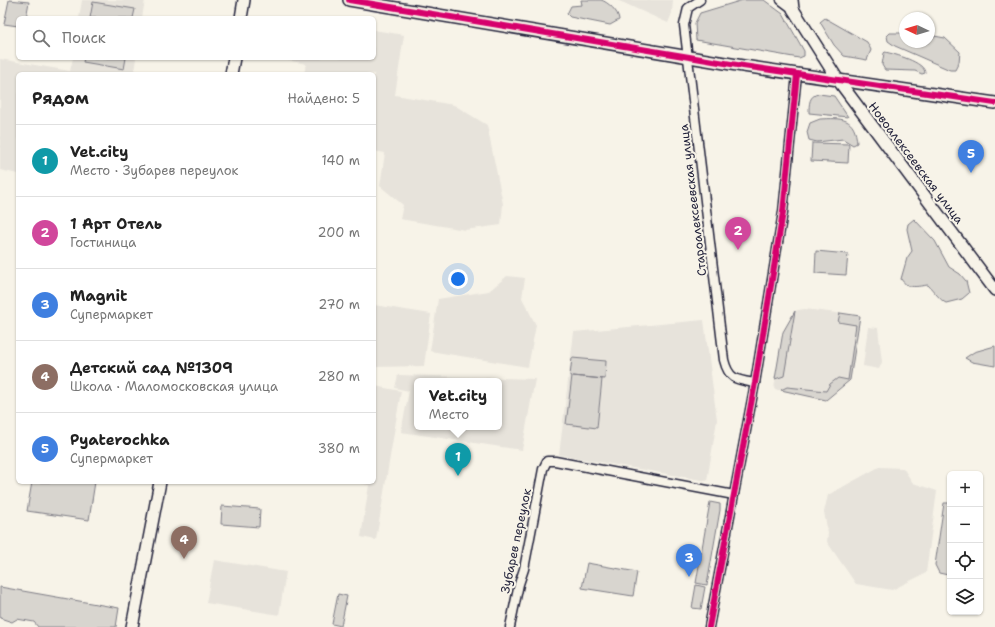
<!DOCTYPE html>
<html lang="ru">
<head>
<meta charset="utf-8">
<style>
  :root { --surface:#fff; --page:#f2f2f2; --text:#222; --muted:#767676; --line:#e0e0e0; --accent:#22223b }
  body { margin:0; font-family:"Shantell Sans",sans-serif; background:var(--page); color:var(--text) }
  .controls { position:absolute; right:12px; bottom:12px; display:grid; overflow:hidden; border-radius:6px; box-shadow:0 1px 3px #0004 }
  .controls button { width:36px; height:36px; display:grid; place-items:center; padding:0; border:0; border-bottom:1px solid var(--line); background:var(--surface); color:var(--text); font:20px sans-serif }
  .compass { position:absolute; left:899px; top:12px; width:36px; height:36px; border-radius:50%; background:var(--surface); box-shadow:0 1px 3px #0004; rotate:274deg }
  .you { position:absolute; left:458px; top:279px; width:14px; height:14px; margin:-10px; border:3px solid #fff; border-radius:50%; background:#1a73e8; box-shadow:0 0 0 6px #1a73e833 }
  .badge { display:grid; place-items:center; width:26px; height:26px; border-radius:50%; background:var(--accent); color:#fff; font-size:13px; font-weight:700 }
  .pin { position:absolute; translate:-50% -33px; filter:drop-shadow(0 1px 2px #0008) }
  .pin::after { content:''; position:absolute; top:21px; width:14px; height:12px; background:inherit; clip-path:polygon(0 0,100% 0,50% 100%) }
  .popup { position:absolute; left:414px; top:378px; width:88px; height:52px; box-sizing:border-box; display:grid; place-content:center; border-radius:6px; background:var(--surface); filter:drop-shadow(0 1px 3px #0005); font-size:13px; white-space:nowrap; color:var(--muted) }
  .popup b { font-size:15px; color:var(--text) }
  .popup::after { content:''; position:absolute; left:50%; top:100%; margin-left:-8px; border:8px solid transparent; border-top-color:var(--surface) }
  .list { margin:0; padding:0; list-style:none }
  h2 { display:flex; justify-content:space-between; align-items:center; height:52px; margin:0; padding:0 16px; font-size:17px }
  h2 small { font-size:13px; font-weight:400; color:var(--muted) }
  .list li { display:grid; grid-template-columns:26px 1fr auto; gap:12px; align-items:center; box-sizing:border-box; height:72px; padding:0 16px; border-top:1px solid var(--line) }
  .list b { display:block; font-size:15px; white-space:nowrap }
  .list p { margin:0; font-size:13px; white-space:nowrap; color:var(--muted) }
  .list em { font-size:13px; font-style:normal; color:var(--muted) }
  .icon { flex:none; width:22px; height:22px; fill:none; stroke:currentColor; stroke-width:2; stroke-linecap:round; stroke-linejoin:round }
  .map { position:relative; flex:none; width:995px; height:627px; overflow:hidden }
  .search { position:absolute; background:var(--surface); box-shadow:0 1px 3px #0004; left:16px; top:16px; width:360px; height:44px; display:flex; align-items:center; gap:10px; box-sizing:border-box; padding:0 14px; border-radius:6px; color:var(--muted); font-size:15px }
  .panel { position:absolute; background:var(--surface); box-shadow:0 1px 3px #0004; left:16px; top:72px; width:360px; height:412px; border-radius:6px }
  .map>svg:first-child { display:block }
  .built { fill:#e7e3db; fill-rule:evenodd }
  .green { fill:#d8d5cf; stroke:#7d7c85 }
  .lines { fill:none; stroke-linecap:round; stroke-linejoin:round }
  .street-casing { stroke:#22223b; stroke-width:11 }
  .secondary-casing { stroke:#22223b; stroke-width:14 }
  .street { stroke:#f7f3e8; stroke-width:8 }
  .secondary { stroke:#f7f3e8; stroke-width:11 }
  .cycleway-casing { stroke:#f7f3e8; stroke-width:8 }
  .cycleway { stroke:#d6006c; stroke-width:6 }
  .labels { text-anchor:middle; stroke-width:4; stroke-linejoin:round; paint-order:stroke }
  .street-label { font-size:12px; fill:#22223b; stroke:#f7f3e8 }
</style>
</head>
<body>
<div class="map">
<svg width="995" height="627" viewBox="0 0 995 627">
  <rect width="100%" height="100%" fill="#f7f3e8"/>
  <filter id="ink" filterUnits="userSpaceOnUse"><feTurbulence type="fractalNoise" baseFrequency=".025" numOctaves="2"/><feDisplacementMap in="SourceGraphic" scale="8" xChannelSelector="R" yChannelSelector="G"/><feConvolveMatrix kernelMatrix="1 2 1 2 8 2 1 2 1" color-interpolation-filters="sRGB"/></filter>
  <g filter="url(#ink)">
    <g class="built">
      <polygon points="82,0 145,0 142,18 79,18"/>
      <polygon points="617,0 673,0 672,13 668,23"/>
      <polygon points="374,30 404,35 395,95 454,105 487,125 503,204 501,225 465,230 400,219 403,205 380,186 385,153 374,151 374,74 304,74 306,64 287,60 287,58 374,58"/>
      <polygon points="73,58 136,58 134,72 147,74 18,74 18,174 0,170 0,59 70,71"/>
      <polygon points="507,276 525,278 522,298 536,325 528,367 430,351 438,299 489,291"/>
      <polygon points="374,305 431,314 424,366 374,367"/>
      <polygon points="805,309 860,316 850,380 826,400 774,389 783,332 794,312 798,310"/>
      <polygon points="704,320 717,420 707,481 559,455 574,332"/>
      <polygon points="868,327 878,328 882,362 879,369 863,366"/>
      <path d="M398,375l137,4 -13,71 -121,-18 8,-41 -14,-3zM417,381h82v46h-82z"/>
      <polygon points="374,386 401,391 376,540 361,537 369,485 355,482 374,482"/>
      <polygon points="879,467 903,468 913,483 937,491 926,573 892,590 856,584 827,542 828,533 824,512 828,495"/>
      <polygon points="214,560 286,572 279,615 206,603"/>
    </g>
    <g class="green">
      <polygon points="9,0 29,2 26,18 18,18 18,26 4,24"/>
      <path d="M581,0c6,0 14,0 20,0 7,2 18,12 18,20l-9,5 -40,-8 -3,-3 4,-8 11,-1z"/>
      <polygon points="743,0 764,0 783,14 804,51 804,56 799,58 696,40 695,23 700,13"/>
      <polygon points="93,2 135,9 133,18 90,18"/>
      <polygon points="825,18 867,42 871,50 867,60 844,56 834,45 820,22"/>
      <polygon points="890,33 905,33 905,42 929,42 929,35 945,38 960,52 959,62 955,70 950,70 895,46 888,41 887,36"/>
      <path d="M885,52c9,2 40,10 40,21l-3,1 -7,-3 -30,-1 -3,-5 2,-12z"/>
      <polygon points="84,58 126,58 124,69 83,62"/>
      <path d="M819,94l15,2 14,21 -39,-4c0,-9 0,-18 10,-19z"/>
      <path d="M820,119c22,-1 35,-2 37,24l-4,2 -10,-6 -26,3 -8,-2 -2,-8 3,-9z"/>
      <polygon points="812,143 849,144 848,163 811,161"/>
      <path d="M914,219l21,22 14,26 11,7 6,7 3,12 -7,6 -16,4c-5,-2 -13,-13 -18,-18 -10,1 -20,5 -27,-6l6,-21 5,-7 -5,-22 1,-5z"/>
      <polygon points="816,251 848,254 846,275 815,273"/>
      <polygon points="795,311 784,376 775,379 783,332"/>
      <polygon points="840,313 860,316 850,380 826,400 781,390 787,387 826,391 830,384 838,378 848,380 856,325 838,322"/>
      <polygon points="995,346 995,366 972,362 965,358 974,352"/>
      <polygon points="572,358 606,361 605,379 573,376 602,379 597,428 566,424 572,376 570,376"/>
      <polygon points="32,482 95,482 89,520 27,511"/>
      <polygon points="710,502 720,504 720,510 707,585 696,583"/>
      <polygon points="944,503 950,503 950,572 948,575 939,573 935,565"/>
      <polygon points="222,506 260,509 259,527 221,524"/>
      <polygon points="587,563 637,572 633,596 582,588"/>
      <polygon points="696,585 705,587 701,609 692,608"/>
      <polygon points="0,587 119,608 116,627 38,627 34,622 17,619 12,622 0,618"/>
      <polygon points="338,594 347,596 341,626 332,624"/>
    </g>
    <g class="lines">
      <g class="street-casing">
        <g id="street">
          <path d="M700,0l-12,8 -4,17 40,335c5,20 13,20 31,23"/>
          <polyline points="781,0 793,9"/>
          <polyline points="510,627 519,584 524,569 543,469 547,461 555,461 734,495"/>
          <polyline points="709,627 755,383 783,212 797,74"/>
        </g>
      </g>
      <g class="secondary-casing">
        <g id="secondary">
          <polyline points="349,0 743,66 995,103"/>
          <polyline points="792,0 793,9 838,80 995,290"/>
          <polyline points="241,18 244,0"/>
          <polyline points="231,74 234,58"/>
          <polyline points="132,627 160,482"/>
        </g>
      </g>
      <use href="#street" class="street"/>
      <use href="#secondary" class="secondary"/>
      <g class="cycleway-casing">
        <g id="cycleway">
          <polyline points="349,0 743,66 995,103"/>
          <polyline points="709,627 755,383 783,212 797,74"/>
        </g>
      </g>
      <use href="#cycleway" class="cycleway"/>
    </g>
  </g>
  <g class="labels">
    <g class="street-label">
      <text transform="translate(916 163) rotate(53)" y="4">Новоалексеевская улица</text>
      <text transform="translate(693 200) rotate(-97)" y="4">Староалексеевская улица</text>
      <text transform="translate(516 541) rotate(-78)" y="4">Зубарев переулок</text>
    </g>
  </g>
</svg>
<div class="controls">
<button>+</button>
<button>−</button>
<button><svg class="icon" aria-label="locate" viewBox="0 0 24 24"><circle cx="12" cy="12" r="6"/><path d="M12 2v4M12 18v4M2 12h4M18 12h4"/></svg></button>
<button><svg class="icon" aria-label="layers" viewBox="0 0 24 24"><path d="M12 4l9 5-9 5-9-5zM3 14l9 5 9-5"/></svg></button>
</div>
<svg class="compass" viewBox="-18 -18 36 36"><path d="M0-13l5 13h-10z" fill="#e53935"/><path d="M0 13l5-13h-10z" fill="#767676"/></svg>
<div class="you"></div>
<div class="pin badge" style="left:458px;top:476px;background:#0f9aa8">1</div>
<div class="popup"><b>Vet.city</b>Место</div>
<div class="pin badge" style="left:738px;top:250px;background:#d1479c">2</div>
<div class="pin badge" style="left:689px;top:577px;background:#3f7fe0">3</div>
<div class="pin badge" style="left:184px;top:559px;background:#8d6e63">4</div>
<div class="pin badge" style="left:971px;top:173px;background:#3f7fe0">5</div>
<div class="search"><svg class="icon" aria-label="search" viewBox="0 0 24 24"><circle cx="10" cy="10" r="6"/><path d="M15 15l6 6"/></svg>Поиск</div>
<section class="panel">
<h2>Рядом<small>Найдено: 5</small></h2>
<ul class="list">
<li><span class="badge" style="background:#0f9aa8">1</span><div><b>Vet.city</b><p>Место · Зубарев переулок</p></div><em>140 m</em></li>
<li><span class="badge" style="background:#d1479c">2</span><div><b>1 Арт Отель</b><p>Гостиница</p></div><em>200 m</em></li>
<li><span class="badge" style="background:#3f7fe0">3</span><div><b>Magnit</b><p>Супермаркет</p></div><em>270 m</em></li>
<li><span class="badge" style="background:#8d6e63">4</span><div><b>Детский сад №1309</b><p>Школа · Маломосковская улица</p></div><em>280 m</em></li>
<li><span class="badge" style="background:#3f7fe0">5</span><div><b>Pyaterochka</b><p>Супермаркет</p></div><em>380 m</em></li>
</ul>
</section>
</div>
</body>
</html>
